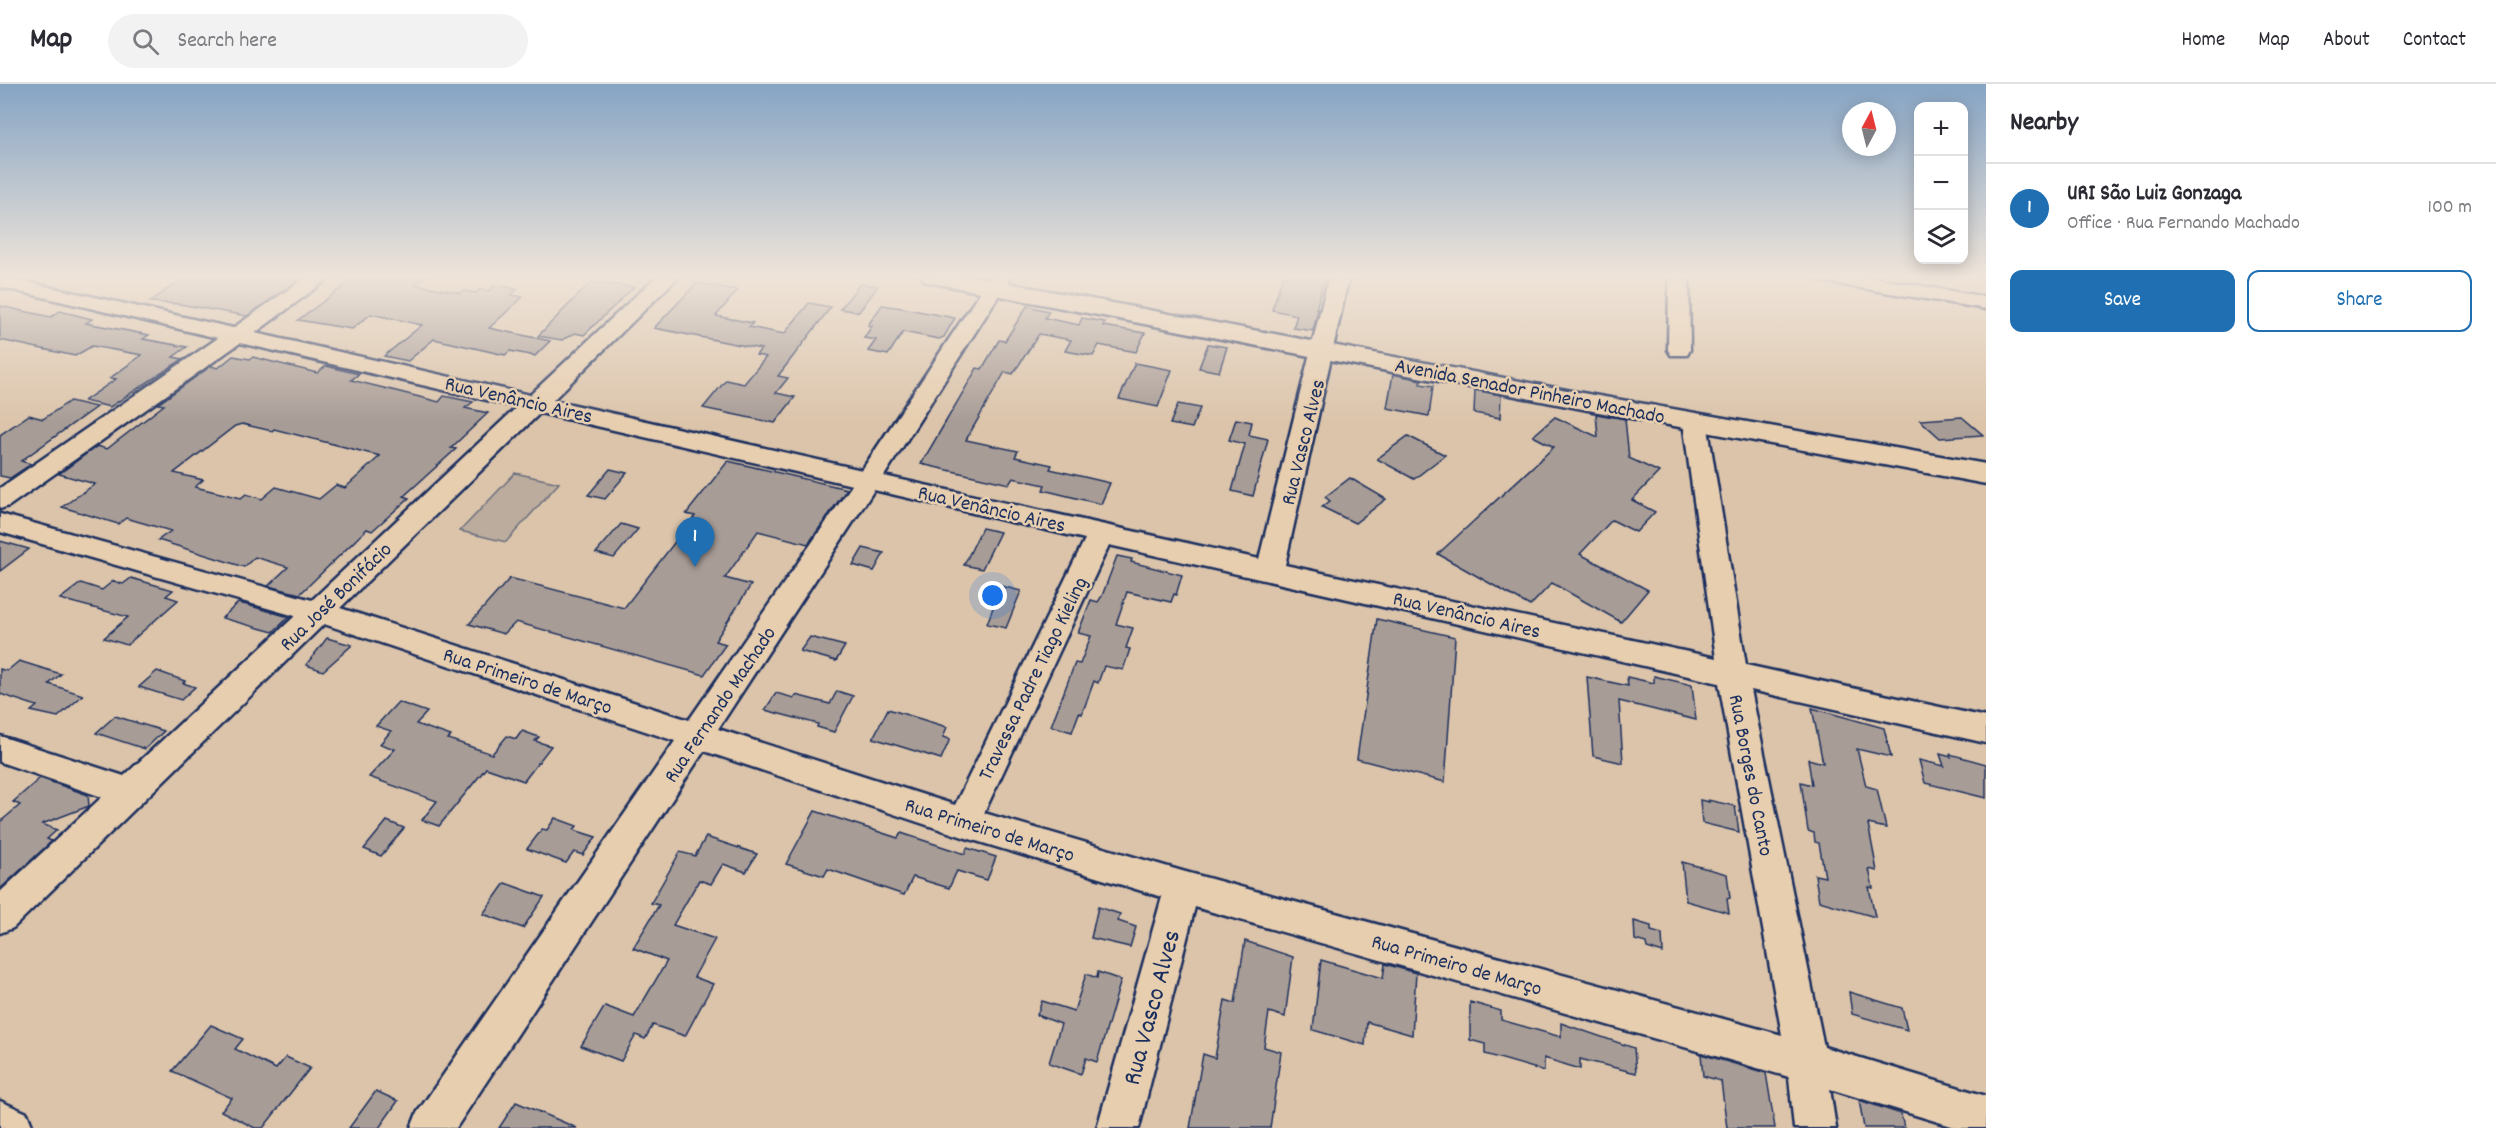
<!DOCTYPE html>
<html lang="en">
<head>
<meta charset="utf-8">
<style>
  :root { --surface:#fff; --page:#f2f2f3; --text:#2b2b33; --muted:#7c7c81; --line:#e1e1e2; --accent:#1f6fb2 }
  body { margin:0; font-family:Dekko,sans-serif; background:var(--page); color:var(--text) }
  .controls { position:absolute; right:18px; top:18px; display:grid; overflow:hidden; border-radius:12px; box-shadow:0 3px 15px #0003 }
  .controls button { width:54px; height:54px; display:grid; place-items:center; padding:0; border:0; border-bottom:2px solid var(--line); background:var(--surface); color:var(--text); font:30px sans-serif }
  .compass { position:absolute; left:1842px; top:18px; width:54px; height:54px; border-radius:50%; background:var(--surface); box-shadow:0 3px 15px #0003; rotate:7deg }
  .you { position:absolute; left:993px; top:512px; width:21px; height:21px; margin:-15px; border:4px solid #fff; border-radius:50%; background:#1a73e8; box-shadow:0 0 0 9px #1a73e833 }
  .badge { display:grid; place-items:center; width:39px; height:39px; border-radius:50%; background:var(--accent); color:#fff; font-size:20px; font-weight:700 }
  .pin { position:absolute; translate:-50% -50px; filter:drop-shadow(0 2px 3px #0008) }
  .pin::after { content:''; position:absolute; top:32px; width:21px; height:18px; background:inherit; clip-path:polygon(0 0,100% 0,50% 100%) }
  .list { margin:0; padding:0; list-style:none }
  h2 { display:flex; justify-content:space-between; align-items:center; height:78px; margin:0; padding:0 24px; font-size:26px }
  h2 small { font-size:20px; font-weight:400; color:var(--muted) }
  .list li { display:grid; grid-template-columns:39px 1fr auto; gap:18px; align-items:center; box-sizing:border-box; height:90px; padding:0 24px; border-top:2px solid var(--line) }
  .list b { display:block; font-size:22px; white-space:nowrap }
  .list p { margin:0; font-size:20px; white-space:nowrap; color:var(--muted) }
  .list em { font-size:20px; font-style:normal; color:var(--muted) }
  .actions { display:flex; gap:12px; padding:18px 24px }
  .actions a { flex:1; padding:14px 0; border:2px solid var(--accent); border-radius:12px; text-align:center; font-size:21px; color:var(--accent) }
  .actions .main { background:var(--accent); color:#fff }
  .icon { flex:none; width:33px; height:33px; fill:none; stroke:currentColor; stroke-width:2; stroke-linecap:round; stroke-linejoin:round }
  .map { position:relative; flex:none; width:1986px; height:1044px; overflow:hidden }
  header { display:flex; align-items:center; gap:36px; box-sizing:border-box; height:84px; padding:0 30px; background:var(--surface); border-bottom:2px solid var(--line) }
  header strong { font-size:28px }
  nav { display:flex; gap:33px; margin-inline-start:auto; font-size:21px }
  .search { width:420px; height:54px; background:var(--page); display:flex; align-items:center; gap:15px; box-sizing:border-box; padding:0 21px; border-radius:33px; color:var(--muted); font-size:22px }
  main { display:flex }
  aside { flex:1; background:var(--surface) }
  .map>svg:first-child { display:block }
  .green { fill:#bbac9d; stroke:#6b6e7e; stroke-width:1.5 }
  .building { fill:#a89c96; stroke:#1b2f5e; stroke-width:1.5; fill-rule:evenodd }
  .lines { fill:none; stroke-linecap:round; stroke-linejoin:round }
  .minor-casing { stroke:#1b2f5e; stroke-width:5 }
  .major-casing { stroke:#1b2f5e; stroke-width:5 }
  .minor { fill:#e7ceaf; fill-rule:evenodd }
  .major { fill:#e7ceaf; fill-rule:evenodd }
  .labels { text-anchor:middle; stroke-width:5; stroke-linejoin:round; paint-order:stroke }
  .street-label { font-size:21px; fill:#1b2f5e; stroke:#e7ceaf }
  .near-street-label { font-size:26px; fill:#1b2f5e; stroke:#e7ceaf }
</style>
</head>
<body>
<header>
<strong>Map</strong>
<div class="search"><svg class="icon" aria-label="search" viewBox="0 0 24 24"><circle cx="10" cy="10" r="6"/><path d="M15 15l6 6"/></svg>Search here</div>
<nav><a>Home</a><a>Map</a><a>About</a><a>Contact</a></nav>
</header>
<main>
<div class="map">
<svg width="1986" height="1044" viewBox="0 0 1986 1044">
  <rect width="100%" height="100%" fill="#dbc4aa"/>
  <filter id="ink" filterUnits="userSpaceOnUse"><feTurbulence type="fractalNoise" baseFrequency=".0167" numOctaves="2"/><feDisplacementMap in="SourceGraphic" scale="12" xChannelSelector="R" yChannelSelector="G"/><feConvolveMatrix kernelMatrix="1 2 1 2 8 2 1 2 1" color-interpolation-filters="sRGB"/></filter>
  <g filter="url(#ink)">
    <polygon class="green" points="515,389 559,399 506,458 460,447"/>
    <g class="building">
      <polygon points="186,192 275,192 298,196 247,232 179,220 150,218"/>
      <polygon points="358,192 425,192 415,200 460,209 463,207 476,209 480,205 489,207 496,201 518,205 511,211 523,213 489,244 550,257 535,272 510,267 505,271 434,255 408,277 384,272 422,241 371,230 352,245 298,236"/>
      <polygon points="1283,192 1325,192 1316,225 1318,225 1313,247 1293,244 1297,231 1272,226"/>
      <polygon points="591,198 634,203 584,251 575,249 562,256 538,252"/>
      <polygon points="697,199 738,206 716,232 753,239 749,243 784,250 809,219 831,223 778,292 788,294 776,309 795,313 775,339 703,324 726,296 744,300 766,273 756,271 761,265 654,244"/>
      <polygon points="860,200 878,202 859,228 840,225"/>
      <polygon points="882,221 902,224 955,234 944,253 939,255 903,248 888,271 868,267 876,256 864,254 872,242 868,241"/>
      <polygon points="0,222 51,233 60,227 92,235 86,239 149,251 143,255 187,263 173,273 183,275 110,323 84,317 116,295 110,294 142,271 92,262 75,272 0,256"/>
      <polygon points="1027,222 1049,227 1045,234 1079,241 1082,234 1105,238 1103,242 1145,249 1136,268 1099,261 1093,272 1065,267 1071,256 1039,250 1013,290 1005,288 966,356 1018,367 1015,373 1052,381 1050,385 1110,399 1101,420 1043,406 1045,401 1013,394 1009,400 921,380 977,284 982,285 999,256 1005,257"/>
      <polygon points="1208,260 1227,263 1219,288 1199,284"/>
      <path d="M233,272l17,3 3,-2 64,16 9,-7 33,8 -8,6 45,11 43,11 5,-6 29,6 -8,6 23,5 -37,35 5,1 -52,47 5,2 -37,33 -5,-2 -67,65 -32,-8 20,-19 -33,-10 -11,10 -86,-27 13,-9 -45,-13 -8,6 -56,-17 33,-23 -36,-10 38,-28 10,3 57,-44 -6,-1 53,-38 7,2zM242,340l30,7 2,-2 106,27 -35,32 -9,-3 -17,14 -43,-12 -14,12 -16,-5 -5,4 -46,-11 8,-7 -29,-7 61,-47z"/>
      <polygon points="1135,279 1172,286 1158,323 1119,315"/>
      <polygon points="1393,290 1421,296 1420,300 1433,302 1429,332 1387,324"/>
      <polygon points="1475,306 1501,311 1500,334 1474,329"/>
      <polygon points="70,317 96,323 21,377 31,380 10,394 0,392 0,351 29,331 43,335"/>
      <polygon points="1178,320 1200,324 1192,344 1170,340"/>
      <polygon points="1596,330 1625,335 1629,374 1659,388 1632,416 1655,428 1636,448 1612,436 1580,470 1648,506 1621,538 1552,499 1530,522 1438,470 1554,363 1533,352 1555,333 1598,353"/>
      <polygon points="1962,333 1983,351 1940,354 1920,336"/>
      <polygon points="1236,335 1252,338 1249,351 1268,355 1253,412 1232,407 1245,360 1229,356"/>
      <polygon points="1408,352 1445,371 1414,395 1377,375"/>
      <polygon points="728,377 847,405 808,460 758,447 725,494 751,501 715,557 726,560 704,591 516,538 504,550 469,540 510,494 624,524 695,432 686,430"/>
      <polygon points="610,385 627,389 605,415 588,411"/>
      <polygon points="1350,394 1386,415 1355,439 1322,423 1330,417 1325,413"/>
      <polygon points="621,440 638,445 614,474 596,469"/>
      <polygon points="982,444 1000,448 982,485 964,481"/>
      <polygon points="0,457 29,465 0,487"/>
      <polygon points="863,464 884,469 874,487 853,481"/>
      <polygon points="1117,472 1132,475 1131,478 1182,491 1176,511 1174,510 1171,518 1127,508 1116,540 1133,544 1126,564 1130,565 1123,586 1104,582 1098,599 1094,597 1082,630 1079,629 1072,648 1051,642 1075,579 1080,580 1091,552 1078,549 1091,516 1098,518 1102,512"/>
      <polygon points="131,494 173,506 166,512 178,516 127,561 104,554 128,533 60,515 81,499 102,506 113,497 123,500"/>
      <polygon points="1001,502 1021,507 1006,544 987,540"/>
      <polygon points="238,519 247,521 289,533 273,548 222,534"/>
      <polygon points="1377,535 1455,553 1445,698 1357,675"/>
      <polygon points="810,553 845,562 836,577 800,567"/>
      <polygon points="327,554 352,561 323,587 306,581"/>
      <polygon points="19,577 61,590 49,600 83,611 58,633 31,627 37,622 0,610 0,585 7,587"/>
      <polygon points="157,587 185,597 183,599 195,603 181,616 139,603"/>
      <polygon points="1654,592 1692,601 1696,636 1619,617 1623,679 1593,672 1587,593 1628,602 1627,593 1654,599"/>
      <polygon points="837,607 853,612 834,648 817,643 818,640 765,626 776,609 794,614 796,611 830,620"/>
      <polygon points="398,618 427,628 416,640 451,652 448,655 492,670 507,652 516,655 522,647 539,653 535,657 551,662 524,697 486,684 439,742 422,736 437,717 369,693 395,665 380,660 391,647 376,642"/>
      <polygon points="1812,624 1884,644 1891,673 1857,665 1866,702 1877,705 1886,744 1868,740 1877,787 1869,785 1873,804 1869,803 1875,833 1819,817 1815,791 1825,793 1819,759 1815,758 1814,749 1808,747 1801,698 1812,701 1808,675 1823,679"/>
      <polygon points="888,625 947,643 943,653 950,655 941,675 873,654"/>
      <polygon points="115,632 164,647 145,665 96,649"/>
      <polygon points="1940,670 1951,673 1950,670 1986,680 1986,714 1925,699 1919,676 1944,682"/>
      <polygon points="40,694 88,711 89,722 42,740 57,746 47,755 52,757 0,805 0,738 20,721 13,718"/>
      <polygon points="1700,716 1709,718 1708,716 1735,722 1739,748 1702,739"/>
      <polygon points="815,727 898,754 901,749 965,770 967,764 996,773 987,796 957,787 949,804 913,793 904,811 828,785 824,792 786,780"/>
      <polygon points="555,734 577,742 574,746 596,753 583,771 574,768 566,779 527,765 542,745 547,746"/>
      <polygon points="387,737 404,744 381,772 364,765"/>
      <polygon points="706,753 757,770 746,788 723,780 711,800 699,796 673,841 715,855 694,893 713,900 685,952 653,941 645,955 636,951 621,977 581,962 605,922 634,933 667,877 633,864 659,821 651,819 680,768 695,772"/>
      <polygon points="1682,778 1727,790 1730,814 1727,815 1729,829 1686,817"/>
      <polygon points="505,799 544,813 523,844 483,830"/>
      <polygon points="1098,823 1120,830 1118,837 1136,843 1130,863 1091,854"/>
      <polygon points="1634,837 1651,842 1651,847 1662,850 1663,869 1647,864 1646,859 1635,856"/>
      <polygon points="1245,857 1293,873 1285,933 1269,928 1264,963 1281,968 1270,1044 1190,1044 1203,970 1215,974 1225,916 1235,919"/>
      <polygon points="1321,876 1383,894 1385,880 1416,889 1412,951 1367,938 1365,961 1313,946"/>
      <polygon points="1098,888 1121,896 1097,978 1086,974 1081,990 1049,979 1061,940 1037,931 1042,917 1074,927 1086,890 1097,894"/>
      <polygon points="1849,908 1902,924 1907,946 1852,930"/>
      <polygon points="1470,918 1501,927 1501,936 1561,953 1561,939 1634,964 1636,989 1580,975 1580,985 1544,974 1544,987 1485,970 1485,960 1470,956"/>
      <polygon points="211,941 243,955 235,965 276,985 286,973 310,984 263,1044 255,1044 221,1027 232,1014 172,987"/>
      <polygon points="1701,970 1766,989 1775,1044 1727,1044 1721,997 1703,992"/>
      <polygon points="376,1007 398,1017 379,1044 349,1044"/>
      <polygon points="1859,1016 1901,1030 1904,1044 1864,1044"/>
      <polygon points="516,1018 577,1044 499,1044"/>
    </g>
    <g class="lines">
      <g class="minor-casing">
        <g id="minor">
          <path d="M0,192l233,52 75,-52h24l-77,57 275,62 127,-119h22l-126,124 309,70 129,-194h20l-127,200 375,83 70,-283h20l-64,289 431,93 -33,-236 4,-5 8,-2 8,2 4,5 39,243 240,52v26l-235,-53 73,357 162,49v32h-28l-128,-39 6,39h-42l-5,-51 -594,-170 -56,221h-42l65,-231 -199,-60 -259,-86 -248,377h-45l6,-15 258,-372 -351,-117 -311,304 -13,5v-41l102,-95 -102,-35v-26l124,40 171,-160 -295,-84v-18l312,86 205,-193 -277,-64 -231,163 -9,3v-21l218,-150 -218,-51zM540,329l312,72 -163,235 -349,-112zM874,406l211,49 -130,266 -237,-76zM1109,461l610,138 63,352 -600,-164 -198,-58z"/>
          <polygon points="1669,192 1689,192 1690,266 1687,271 1671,271 1668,266"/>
          <polygon points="1815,192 1863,192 1986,213 1986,225 1825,198 1818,196"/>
          <polygon points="0,1017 27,1029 33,1044 0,1044"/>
        </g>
      </g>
      <g class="major-casing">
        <polygon id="major" points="921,192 971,192 1593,311 1986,380 1986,400 1593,327 933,199 925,197"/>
      </g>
      <use href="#minor" class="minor"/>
      <use href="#major" class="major"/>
    </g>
  </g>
  <linearGradient id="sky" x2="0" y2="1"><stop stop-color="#86a4c4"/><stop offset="0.57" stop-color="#efe4d9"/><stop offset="1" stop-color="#efe4d9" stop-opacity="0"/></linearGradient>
  <rect width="1986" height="338" fill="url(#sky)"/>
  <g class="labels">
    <g class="street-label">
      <text transform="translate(1530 306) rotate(11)" y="7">Avenida Senador Pinheiro Machado</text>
      <text transform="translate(519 315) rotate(13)" y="7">Rua Venâncio Aires</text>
      <text transform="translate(1302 358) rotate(-76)" y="7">Rua Vasco Alves</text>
      <text transform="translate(992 424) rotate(13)" y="7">Rua Venâncio Aires</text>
      <text transform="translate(335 512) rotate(-44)" y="7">Rua José Bonifácio</text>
      <text transform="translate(1467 530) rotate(13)" y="7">Rua Venâncio Aires</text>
      <text transform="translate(1032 594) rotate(-64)" y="7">Travessa Padre Tiago Kieling</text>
      <text transform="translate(528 596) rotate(18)" y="7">Rua Primeiro de Março</text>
      <text transform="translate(719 620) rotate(-56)" y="7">Rua Fernando Machado</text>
      <text transform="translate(1752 691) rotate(79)" y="7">Rua Borges do Canto</text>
      <text transform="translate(990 745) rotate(17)" y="7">Rua Primeiro de Março</text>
      <text transform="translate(1457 880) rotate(16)" y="7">Rua Primeiro de Março</text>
    </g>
    <g class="near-street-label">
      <text transform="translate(1150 923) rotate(-75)" y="9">Rua Vasco Alves</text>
    </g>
  </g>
</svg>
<div class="controls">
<button>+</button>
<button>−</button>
<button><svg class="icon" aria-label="layers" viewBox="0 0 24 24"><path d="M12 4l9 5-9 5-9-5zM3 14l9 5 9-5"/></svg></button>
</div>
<svg class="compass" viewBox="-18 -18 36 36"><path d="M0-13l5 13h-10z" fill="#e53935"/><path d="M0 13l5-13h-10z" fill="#7c7c81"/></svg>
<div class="you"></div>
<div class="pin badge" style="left:695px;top:483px">1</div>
</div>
<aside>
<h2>Nearby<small></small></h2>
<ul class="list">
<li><span class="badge">1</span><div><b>URI São Luiz Gonzaga</b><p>Office · Rua Fernando Machado</p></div><em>100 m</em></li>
</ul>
<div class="actions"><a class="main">Save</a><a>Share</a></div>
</aside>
</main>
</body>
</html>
